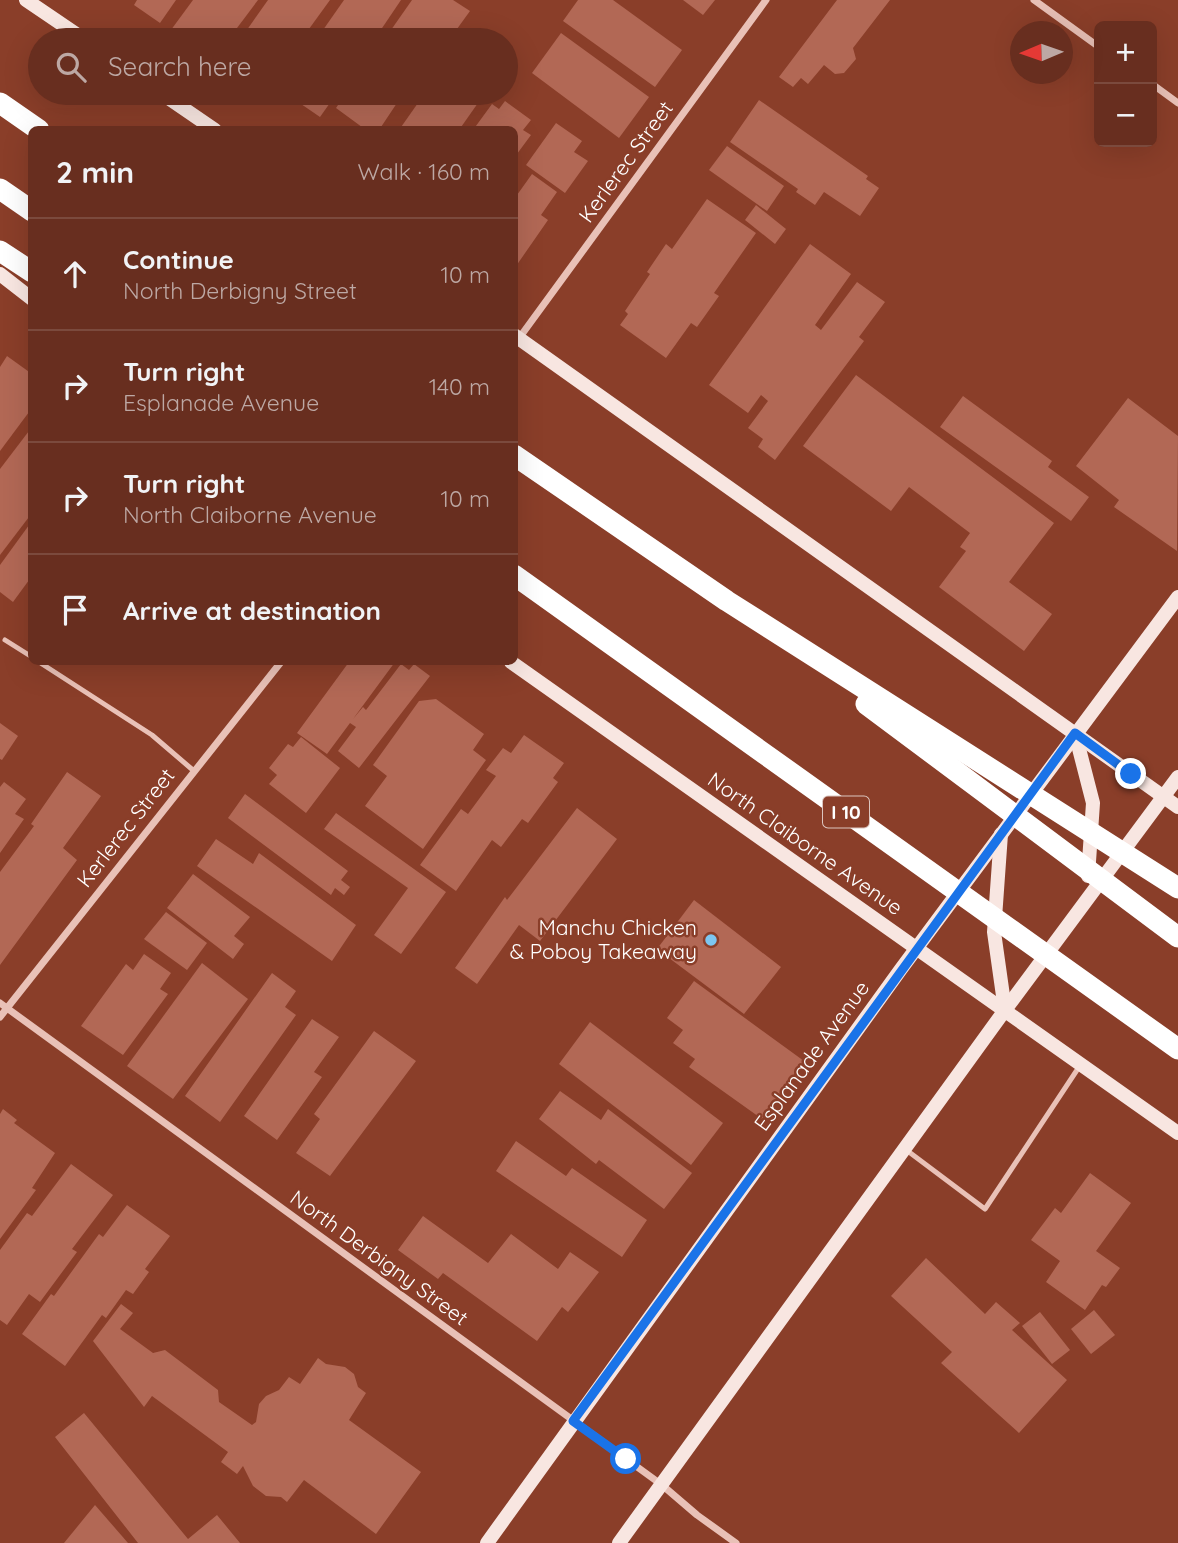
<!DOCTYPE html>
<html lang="en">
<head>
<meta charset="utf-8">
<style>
  :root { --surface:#682e1f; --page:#703a2c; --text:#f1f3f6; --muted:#bda8a4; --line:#7b4a3d }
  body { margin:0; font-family:Quicksand,sans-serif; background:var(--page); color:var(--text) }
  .controls { position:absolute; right:21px; top:21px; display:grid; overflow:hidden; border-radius:10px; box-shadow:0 7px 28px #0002 }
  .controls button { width:63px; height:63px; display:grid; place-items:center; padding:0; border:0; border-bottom:2px solid var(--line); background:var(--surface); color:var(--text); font:35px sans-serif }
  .compass { position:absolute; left:1010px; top:21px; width:63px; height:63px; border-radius:50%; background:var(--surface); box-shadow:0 7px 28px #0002; rotate:268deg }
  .stop { position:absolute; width:21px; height:21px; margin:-16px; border:5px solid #1a73e8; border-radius:50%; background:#fff }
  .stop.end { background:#1a73e8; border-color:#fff; box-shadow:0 2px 7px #0008 }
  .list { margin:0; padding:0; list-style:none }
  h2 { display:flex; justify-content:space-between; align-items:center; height:91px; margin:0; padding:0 28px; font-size:30px }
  h2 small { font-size:23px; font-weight:400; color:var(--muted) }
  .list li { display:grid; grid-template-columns:46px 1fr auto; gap:21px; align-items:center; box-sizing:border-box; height:112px; padding:0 28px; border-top:2px solid var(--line) }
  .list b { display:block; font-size:26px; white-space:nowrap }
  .list p { margin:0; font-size:23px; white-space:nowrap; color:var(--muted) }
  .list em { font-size:23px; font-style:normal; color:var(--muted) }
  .icon { flex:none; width:38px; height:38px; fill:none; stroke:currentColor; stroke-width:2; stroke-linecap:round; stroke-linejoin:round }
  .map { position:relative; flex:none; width:1178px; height:1543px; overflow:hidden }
  .search { position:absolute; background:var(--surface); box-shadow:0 7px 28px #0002; left:28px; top:28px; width:490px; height:77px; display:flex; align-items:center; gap:18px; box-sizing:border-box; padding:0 24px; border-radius:38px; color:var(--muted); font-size:26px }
  .panel { position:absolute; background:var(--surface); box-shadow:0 7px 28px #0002; left:28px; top:126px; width:490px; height:539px; border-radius:10px }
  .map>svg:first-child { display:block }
  .building { fill:#b26855 }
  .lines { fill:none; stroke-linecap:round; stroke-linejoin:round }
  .lane { stroke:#e9c1b7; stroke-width:5 }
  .street { stroke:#e9c1b7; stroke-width:7 }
  .secondary { stroke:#f8e6e1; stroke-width:14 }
  .highway { stroke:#fff; stroke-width:21 }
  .route { stroke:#1a73e8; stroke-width:9 }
  .poi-dot { fill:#7dc6f0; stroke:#8a3e29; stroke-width:2.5 }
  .labels { text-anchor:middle; stroke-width:5; stroke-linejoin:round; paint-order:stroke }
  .shield { fill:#8a3e29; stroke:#dcc5bf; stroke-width:2 }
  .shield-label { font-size:19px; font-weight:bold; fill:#fff }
  .street-label { font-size:21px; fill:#fff; stroke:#8a3e29 }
  .poi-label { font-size:21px; fill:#fff; stroke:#8a3e29; text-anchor:end }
</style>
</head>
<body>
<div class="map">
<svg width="1178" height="1543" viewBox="0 0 1178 1543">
  <rect width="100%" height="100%" fill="#8a3e29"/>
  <g class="building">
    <polygon points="137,0 176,0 160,23 134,5"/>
    <polygon points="193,0 258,0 228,40 176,40 168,34"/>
    <polygon points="268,0 330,0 301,40 252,40 244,34"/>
    <polygon points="344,0 401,0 374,40 316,40"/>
    <polygon points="412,0 453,0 470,11 449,40 384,40"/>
    <polygon points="578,0 613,0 682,50 655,87 563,21"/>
    <polygon points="683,0 715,0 703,15"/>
    <polygon points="837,0 890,0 853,48 856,59 844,73 835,74 824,65 808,84 801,78 793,87 779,77"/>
    <polygon points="561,33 649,97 619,138 532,73"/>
    <polygon points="285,93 337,93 320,117"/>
    <polygon points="346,93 411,93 406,101 401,97 379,130 366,130 336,108"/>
    <polygon points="425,93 485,93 459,130 399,130"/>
    <polygon points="759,100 868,176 866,179 879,188 860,216 824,192 815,205 796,192 798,189 730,142"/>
    <polygon points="505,101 531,120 523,130 531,135 514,158 514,130 473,130 492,104 499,109"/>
    <polygon points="556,123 582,141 574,152 588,161 565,193 526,165"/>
    <polygon points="727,146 784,186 767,211 709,170"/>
    <polygon points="532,174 557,192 541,215 548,220 514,269 514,193 517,195"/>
    <polygon points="707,199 756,233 714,293 719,296 697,327 691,323 666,358 620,325 628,314 625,311 650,274 647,272 666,244 672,249"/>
    <polygon points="756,205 786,229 775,244 745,220"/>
    <polygon points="810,244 851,274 815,325 821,330 857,282 885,302 859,337 864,341 775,460 758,447 763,439 748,428 768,401 761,395 748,413 709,385"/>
    <polygon points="7,356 32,374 32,408 0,451 0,367"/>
    <polygon points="856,375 1054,523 1009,582 1052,614 1024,651 939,587 966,551 960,547 970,533 909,487 891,511 803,446"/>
    <polygon points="963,396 1052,461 1048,467 1089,497 1071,521 940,427"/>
    <polygon points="1128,398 1178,436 1177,551 1114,507 1119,500 1076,466"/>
    <polygon points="32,427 32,513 0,555 0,469"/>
    <polygon points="32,521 32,576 13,602 0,592 0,565"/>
    <polygon points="349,662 395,662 353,719 363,707 366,710 401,664 409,670 414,664 430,676 359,768 338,751 356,727 350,723 327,754 297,733"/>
    <polygon points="436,699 484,734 473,750 486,760 423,849 365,806 387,776 373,765 419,701"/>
    <polygon points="0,723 18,736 2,760 0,759"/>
    <polygon points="524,735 564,763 553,778 558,782 528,823 522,819 501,847 492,840 456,891 420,865 461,809 468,814 496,776 486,770 503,748 511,753"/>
    <polygon points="301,737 340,768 306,813 269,784 277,775 269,768 288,744 293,747"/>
    <polygon points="67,772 101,796 63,848 77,860 0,965 0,872 34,826 31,824"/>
    <polygon points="4,782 26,799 15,814 24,819 0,853 0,787"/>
    <polygon points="245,794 348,871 341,880 350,887 344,895 335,888 331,895 228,818"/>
    <polygon points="577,808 617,839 540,941 519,925 477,984 455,968 505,897 507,900"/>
    <polygon points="336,813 446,892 401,954 374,935 408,888 324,829"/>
    <polygon points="216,839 253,864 259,853 356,925 332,961 197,866"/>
    <polygon points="193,874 250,917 234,936 244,944 233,959 167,908"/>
    <polygon points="694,900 781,967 744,1014 657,949"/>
    <polygon points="166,912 207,943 187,970 144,939"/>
    <polygon points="144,954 171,973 160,989 168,994 123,1055 81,1026 126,964 133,970"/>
    <polygon points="202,963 248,999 173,1099 127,1066"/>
    <polygon points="272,973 296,991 285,1007 296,1015 220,1122 185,1096"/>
    <polygon points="694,981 804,1061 762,1119 689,1067 695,1059 673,1043 683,1030 667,1018"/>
    <polygon points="312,1019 339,1037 314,1072 322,1077 277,1140 244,1116"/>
    <polygon points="590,1022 723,1123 691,1165 559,1064"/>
    <polygon points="374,1031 416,1061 330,1176 296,1153 320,1119 314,1114"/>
    <polygon points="560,1091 601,1120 608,1109 692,1173 664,1209 599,1160 596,1164 539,1119"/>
    <polygon points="3,1109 17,1120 14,1123 55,1153 32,1188 36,1190 0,1239 0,1114"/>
    <polygon points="516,1141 566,1176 572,1168 647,1220 622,1257 496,1171"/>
    <polygon points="71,1164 113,1195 72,1249 77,1252 40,1302 29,1294 7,1325 0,1320 0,1250 27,1213 32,1216"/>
    <polygon points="1090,1173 1131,1203 1096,1251 1120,1268 1106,1287 1102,1285 1085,1310 1046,1282 1060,1261 1031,1240 1055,1208 1061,1213"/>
    <polygon points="127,1205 170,1236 145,1269 149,1272 133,1294 126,1290 106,1318 102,1315 65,1366 22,1334 51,1294 54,1296 99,1234 103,1237"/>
    <polygon points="423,1216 488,1263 511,1234 558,1269 570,1252 599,1272 568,1312 562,1307 537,1341 443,1273 438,1279 398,1250"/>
    <polygon points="926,1258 985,1314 996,1302 1020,1323 1012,1330 1067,1380 1019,1433 941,1363 952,1352 891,1296"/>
    <polygon points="121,1304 133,1313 120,1329 153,1353 165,1350 218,1390 219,1402 252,1425 256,1422 259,1404 266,1396 279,1390 289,1377 300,1384 318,1358 326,1364 345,1367 354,1374 358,1387 366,1393 349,1420 421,1472 376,1534 304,1480 287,1502 281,1497 266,1496 253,1486 243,1466 237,1474 221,1462 228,1452 152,1396 144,1407 93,1341"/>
    <polygon points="1094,1310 1115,1335 1091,1354 1071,1329"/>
    <polygon points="1040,1312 1070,1350 1052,1364 1022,1326"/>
    <polygon points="84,1413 188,1539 217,1515 240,1543 138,1543 55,1437"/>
    <polygon points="95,1505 128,1543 64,1543"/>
  </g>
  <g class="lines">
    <g class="lane">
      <polyline points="5,640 32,657"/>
      <polyline points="39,662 152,735 194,771"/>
      <polyline points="905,1149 985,1209 1079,1067"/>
    </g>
    <g class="street">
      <polyline points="1034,0 1099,47"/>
      <polyline points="1152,84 1178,103"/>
      <polyline points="517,341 766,0"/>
      <polyline points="0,1003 662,1485 697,1515 736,1543"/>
      <polyline points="0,1017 281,662"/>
    </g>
    <g class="secondary">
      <polyline points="26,0 85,40"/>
      <polyline points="161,93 215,130"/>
      <polyline points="0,274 32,299"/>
      <polyline points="514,335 1178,807"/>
      <polyline points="511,662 1178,1133"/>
      <polyline points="1075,733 1093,803 1088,876"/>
      <polyline points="1001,834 994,932 1005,1010"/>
      <polyline points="487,1543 901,969 1178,597"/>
      <polyline points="619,1543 1005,1010 1178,777"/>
    </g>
    <g class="highway">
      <polyline points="0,103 39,130"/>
      <polyline points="0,189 32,211"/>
      <polyline points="0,251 32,272"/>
      <polyline points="514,455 727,601 1178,888"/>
      <polyline points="514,575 1178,1049"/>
      <polyline points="866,704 1178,937"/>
    </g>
  </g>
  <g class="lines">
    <polyline class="route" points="626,1459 573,1421 1075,733 1131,774"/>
  </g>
  <circle class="poi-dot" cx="711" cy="940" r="7"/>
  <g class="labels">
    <rect class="shield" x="823" y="796.5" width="46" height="31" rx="5"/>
    <g class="shield-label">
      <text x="846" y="819">I 10</text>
    </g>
    <g class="street-label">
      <text transform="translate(626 162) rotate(-54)" y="7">Kerlerec Street</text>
      <text transform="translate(126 828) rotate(-52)" y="7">Kerlerec Street</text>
      <text transform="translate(805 844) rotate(35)" y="7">North Claiborne Avenue</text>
      <text transform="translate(812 1056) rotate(-54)" y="7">Esplanade Avenue</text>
      <text transform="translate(379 1258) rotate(36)" y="7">North Derbigny Street</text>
    </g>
    <g class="poi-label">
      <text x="697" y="935">Manchu Chicken<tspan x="697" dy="24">&amp; Poboy Takeaway</tspan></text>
    </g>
  </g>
</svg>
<div class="controls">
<button>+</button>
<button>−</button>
</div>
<svg class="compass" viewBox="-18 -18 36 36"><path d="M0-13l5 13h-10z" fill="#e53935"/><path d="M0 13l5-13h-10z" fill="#bda8a4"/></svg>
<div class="stop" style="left:626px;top:1459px"></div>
<div class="stop end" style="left:1131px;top:774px"></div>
<div class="search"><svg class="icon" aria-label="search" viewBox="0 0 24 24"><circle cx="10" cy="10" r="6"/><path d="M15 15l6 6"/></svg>Search here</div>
<section class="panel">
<h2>2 min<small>Walk · 160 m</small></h2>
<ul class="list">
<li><svg class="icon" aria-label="ahead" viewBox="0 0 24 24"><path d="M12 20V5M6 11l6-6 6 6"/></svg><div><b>Continue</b><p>North Derbigny Street</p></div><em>10 m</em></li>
<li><svg class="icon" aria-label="right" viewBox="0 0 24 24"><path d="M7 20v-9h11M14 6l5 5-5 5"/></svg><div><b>Turn right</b><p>Esplanade Avenue</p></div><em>140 m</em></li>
<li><svg class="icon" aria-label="right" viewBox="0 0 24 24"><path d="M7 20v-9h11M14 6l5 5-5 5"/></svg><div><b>Turn right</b><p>North Claiborne Avenue</p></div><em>10 m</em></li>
<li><svg class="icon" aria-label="arrive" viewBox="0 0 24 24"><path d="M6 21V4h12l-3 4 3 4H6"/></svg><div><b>Arrive at destination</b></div></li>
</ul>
</section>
</div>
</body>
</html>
